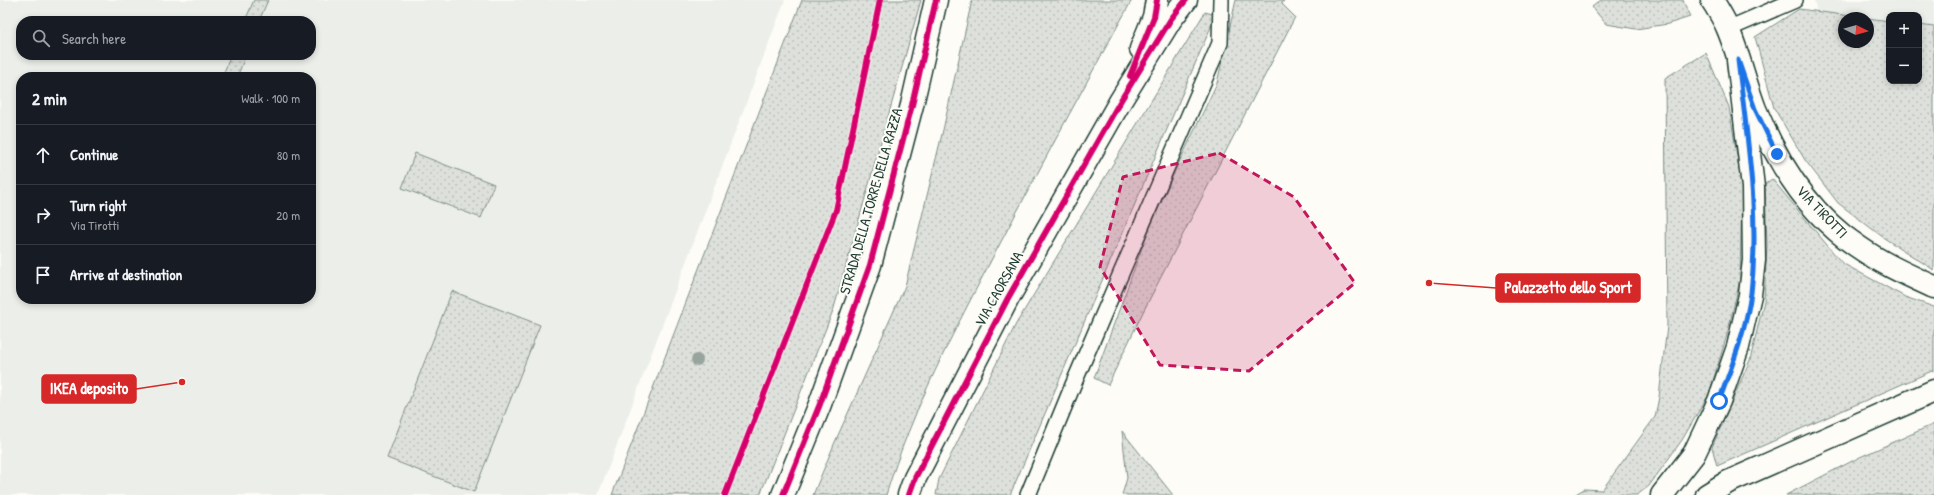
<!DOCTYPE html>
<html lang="en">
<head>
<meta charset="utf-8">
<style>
  :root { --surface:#171b24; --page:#20242c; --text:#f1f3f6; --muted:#9ea1a6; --line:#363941 }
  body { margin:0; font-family:"Patrick Hand",sans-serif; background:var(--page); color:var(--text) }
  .controls { position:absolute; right:12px; top:12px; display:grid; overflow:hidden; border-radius:8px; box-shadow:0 2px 6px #0003 }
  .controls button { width:36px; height:36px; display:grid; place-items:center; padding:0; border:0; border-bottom:1px solid var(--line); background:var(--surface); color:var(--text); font:20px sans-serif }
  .compass { position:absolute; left:1838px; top:12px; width:36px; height:36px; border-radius:50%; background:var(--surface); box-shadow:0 2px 6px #0003; rotate:95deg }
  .stop { position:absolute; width:12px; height:12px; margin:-9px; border:3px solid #1a73e8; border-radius:50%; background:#fff }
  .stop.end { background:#1a73e8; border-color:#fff; box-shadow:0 1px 4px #0008 }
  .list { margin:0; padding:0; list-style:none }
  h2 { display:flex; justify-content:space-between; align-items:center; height:52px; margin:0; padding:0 16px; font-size:17px }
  h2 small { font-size:13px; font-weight:400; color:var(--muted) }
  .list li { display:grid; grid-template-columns:26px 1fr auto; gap:12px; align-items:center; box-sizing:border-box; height:60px; padding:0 16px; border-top:1px solid var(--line) }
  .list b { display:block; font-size:15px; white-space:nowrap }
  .list p { margin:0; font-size:13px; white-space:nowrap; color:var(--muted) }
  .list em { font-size:13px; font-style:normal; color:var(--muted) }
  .icon { flex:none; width:22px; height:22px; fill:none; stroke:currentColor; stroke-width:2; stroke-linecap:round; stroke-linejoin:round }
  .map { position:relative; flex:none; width:1934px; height:495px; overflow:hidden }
  .search { position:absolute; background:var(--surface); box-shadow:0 2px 6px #0003; left:16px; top:16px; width:300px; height:44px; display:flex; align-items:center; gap:10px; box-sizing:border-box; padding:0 14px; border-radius:16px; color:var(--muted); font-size:15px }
  .panel { position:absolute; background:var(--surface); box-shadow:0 2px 6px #0003; left:16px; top:72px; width:300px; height:232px; border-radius:16px }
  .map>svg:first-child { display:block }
  .built { fill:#eceee9; fill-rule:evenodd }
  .grass { fill:url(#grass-dots); stroke:#7e8e88 }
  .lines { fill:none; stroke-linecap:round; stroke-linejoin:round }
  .lane-casing { stroke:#1f3d34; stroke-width:18 }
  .street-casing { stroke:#1f3d34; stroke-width:25 }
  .secondary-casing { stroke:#1f3d34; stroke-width:25 }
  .primary-casing { stroke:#1f3d34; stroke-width:25 }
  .lane { stroke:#fdfcf7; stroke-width:15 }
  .street { stroke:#fdfcf7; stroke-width:22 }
  .secondary { stroke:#fdfcf7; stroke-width:22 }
  .primary { stroke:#fdfcf7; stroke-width:22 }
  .cycleway-casing { stroke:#fdfcf7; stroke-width:8 }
  .cycleway { stroke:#d6006c; stroke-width:6 }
  .tree { fill:#98a59e }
  .route { stroke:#1a73e8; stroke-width:5 }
  .marked { fill:#c2185b; fill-opacity:0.2; stroke:#c2185b; stroke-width:3; stroke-dasharray:8 5; stroke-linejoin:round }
  .labels { text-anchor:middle; stroke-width:4; stroke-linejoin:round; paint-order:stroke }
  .street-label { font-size:15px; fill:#1f3d34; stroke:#fdfcf7 }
  .leader { fill:none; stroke:#d62828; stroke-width:1.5 }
  .callout-dot { fill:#d62828; stroke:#fdfcf7; stroke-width:1.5 }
  .callout { fill:#d62828; stroke:#d62828; stroke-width:1.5 }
  .callout-label { font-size:16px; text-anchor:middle; font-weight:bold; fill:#fff }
</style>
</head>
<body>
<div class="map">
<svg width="1934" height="495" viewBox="0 0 1934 495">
  <defs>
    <pattern id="grass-dots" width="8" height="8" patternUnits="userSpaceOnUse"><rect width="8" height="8" fill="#dde0db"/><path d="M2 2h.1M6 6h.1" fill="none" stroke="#bdc1bd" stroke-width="1.8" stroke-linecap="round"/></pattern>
  </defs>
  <rect width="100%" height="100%" fill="#fdfcf7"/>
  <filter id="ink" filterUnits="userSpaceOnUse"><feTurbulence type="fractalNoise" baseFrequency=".025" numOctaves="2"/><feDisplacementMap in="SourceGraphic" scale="8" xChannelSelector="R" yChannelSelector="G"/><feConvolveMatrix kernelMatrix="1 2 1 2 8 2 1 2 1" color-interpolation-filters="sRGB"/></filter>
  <g filter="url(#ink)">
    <g class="built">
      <path d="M0,0h785l-187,495h-598zM21,21h290v34h-290zM21,77h290v222h-290z"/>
      <polygon points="1814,0 1934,0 1934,27 1919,25 1919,15 1889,15 1889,21 1817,12"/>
    </g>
    <g class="grass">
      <polygon points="254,0 268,0 259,21 245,21"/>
      <polygon points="802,0 921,0 834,308 760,495 612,495"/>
      <path d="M972,0h160c-47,84 -92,168 -137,253 -41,78 -83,157 -109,242h-73l22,-53 70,-156 38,-156z"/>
      <polygon points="1236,0 1284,0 1282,4 1295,17 1143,312 1108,385 1094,378 1146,237 1174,173 1217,83"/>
      <polygon points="1601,0 1683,0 1690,17 1668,24 1636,29 1606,24 1592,7"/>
      <polygon points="1799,9 1865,18 1844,18 1844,42 1868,42 1868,18 1889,21 1889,81 1919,81 1919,25 1934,27 1934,270 1884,238 1838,203 1805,160 1774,108 1755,37"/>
      <polygon points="1205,12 1216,15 1010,495 936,495 939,479 1016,324"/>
      <polygon points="1706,53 1729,107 1742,186 1740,280 1727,335 1709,394 1682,440 1649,486 1637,495 1574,495 1584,489 1602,490 1655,417 1659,397 1667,326 1665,78"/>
      <polygon points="231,55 246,55 237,77 222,77"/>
      <polygon points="415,153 494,184 481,218 402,188"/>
      <polygon points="1772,179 1842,263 1905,297 1934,307 1934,370 1717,466 1712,447 1750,360 1764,301 1767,245 1765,184"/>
      <polygon points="452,291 540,325 474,492 387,458"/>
      <polygon points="1934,424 1934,495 1786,495 1860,457"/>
      <polygon points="1122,431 1173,495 1122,495 1127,478"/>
    </g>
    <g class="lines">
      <g class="lane-casing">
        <g id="lane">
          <polyline points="1728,29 1795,0"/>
          <polyline points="1028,495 1073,385 1220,43 1221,0"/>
        </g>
      </g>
      <g class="street-casing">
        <g id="street">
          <path d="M1712,0c6,10 12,19 16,29 11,26 17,54 27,80 22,53 54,105 102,137 24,17 51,29 77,41"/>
          <polyline points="1662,495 1694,454 1719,401 1738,347 1750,295 1754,260 1753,187 1738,60"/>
          <polyline points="1707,495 1728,482 1934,391"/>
        </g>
      </g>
      <g class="secondary-casing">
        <polyline id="secondary" points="783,495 820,404 870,265 912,105 936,0"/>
      </g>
      <g class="primary-casing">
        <g id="primary">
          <polyline points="1141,49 1154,17 1157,0"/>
          <polyline points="909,495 915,478 1008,298 1121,100 1171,19 1186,0"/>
        </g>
      </g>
      <use href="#lane" class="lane"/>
      <use href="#street" class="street"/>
      <use href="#secondary" class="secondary"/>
      <use href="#primary" class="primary"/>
      <g class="cycleway-casing">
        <g id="cycleway">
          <polyline points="1130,76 1154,17 1157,0"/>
          <polyline points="725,495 836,210 880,0"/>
          <polyline points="783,495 820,404 870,265 912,105 936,0"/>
          <polyline points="909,495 915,478 1008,298 1121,100 1171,19 1186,0"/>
        </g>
      </g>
      <use href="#cycleway" class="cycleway"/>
    </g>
    <circle class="tree" cx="697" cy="360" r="6"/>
  </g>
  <g class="lines" filter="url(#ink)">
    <path class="route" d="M1719,401c13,-35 27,-71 32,-108 9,-77 -4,-156 -13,-233l17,49 22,45"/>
  </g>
  <path class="marked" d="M1219,153l75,44 61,86 -106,88 -89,-6 -60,-98 23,-90z"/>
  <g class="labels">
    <g class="street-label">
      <text transform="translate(871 201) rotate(-74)" y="5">STRADA DELLA TORRE DELLA RAZZA</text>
      <text transform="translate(1822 212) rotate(46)" y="5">VIA TIROTTI</text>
      <text transform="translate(999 289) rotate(-61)" y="5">VIA CAORSANA</text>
    </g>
  </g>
  <path class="leader" d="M1429 283L1496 288M182 382L136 389"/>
  <g class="callout-dot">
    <circle cx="1429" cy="283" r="4"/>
    <circle cx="182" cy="382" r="4"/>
  </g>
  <g class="callout">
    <rect x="1496" y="274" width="144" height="28" rx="4"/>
    <rect x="42" y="375" width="94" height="28" rx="4"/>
  </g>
  <g class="callout-label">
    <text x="1568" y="293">Palazzetto dello Sport</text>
    <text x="89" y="394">IKEA deposito</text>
  </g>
</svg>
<div class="controls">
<button>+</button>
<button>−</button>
</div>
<svg class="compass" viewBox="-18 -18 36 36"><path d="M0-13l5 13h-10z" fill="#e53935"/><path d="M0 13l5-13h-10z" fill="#9ea1a6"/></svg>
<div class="stop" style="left:1719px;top:401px"></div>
<div class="stop end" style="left:1777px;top:154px"></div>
<div class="search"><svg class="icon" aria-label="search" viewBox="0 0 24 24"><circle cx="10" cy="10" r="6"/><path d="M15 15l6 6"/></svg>Search here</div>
<section class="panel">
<h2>2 min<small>Walk · 100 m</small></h2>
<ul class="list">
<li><svg class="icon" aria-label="ahead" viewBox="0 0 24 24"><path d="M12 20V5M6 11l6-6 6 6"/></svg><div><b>Continue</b></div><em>80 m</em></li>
<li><svg class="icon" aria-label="right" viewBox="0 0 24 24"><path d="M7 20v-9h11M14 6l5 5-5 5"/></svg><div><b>Turn right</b><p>Via Tirotti</p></div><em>20 m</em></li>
<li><svg class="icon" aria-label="arrive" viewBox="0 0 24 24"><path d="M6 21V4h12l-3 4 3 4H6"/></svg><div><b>Arrive at destination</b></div></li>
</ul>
</section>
</div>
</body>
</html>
